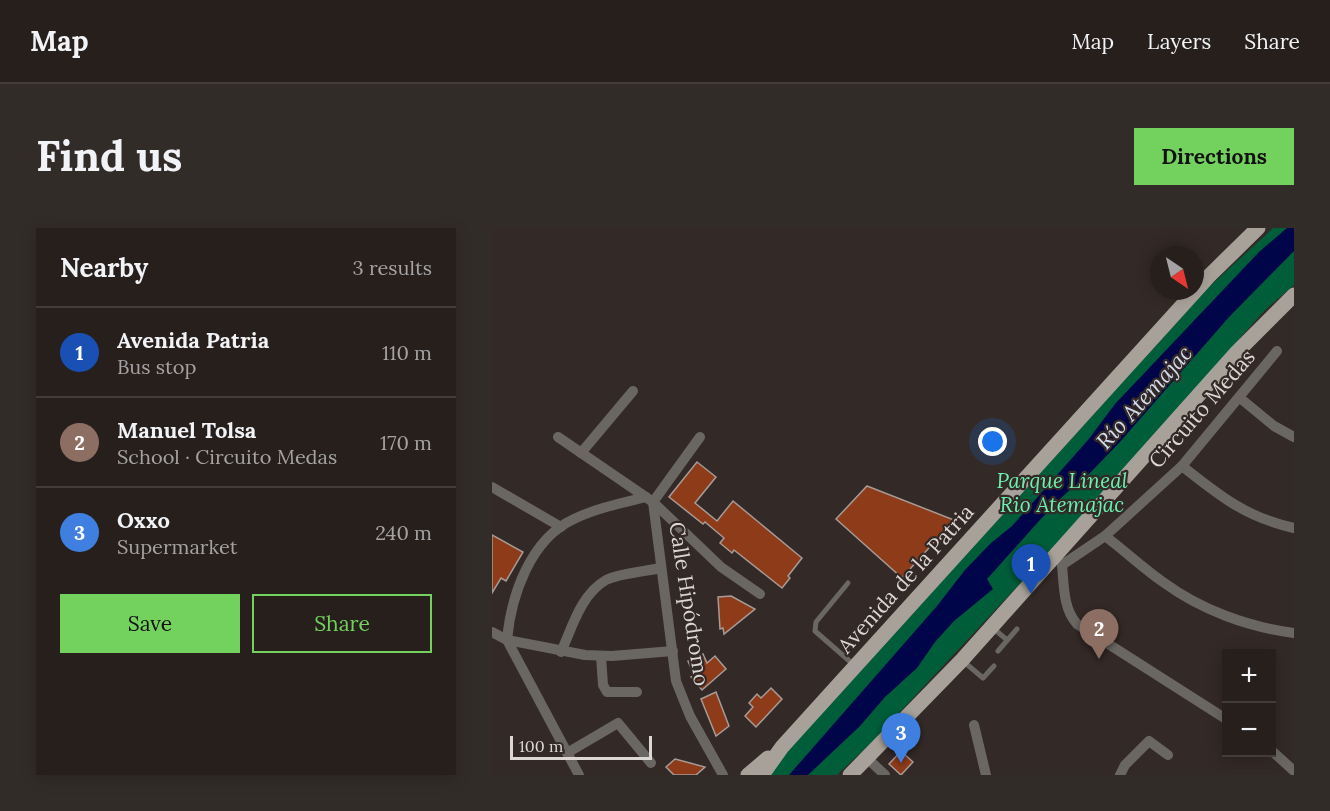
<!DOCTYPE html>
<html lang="en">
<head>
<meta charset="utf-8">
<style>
  :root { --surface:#261f1c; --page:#322c29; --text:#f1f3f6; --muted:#a4a2a3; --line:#423d3b; --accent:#73d25d }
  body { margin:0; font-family:Lora,serif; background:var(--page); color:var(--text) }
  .controls { position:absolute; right:18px; bottom:18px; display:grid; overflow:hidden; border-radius:0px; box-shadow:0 3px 15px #0003 }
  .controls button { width:54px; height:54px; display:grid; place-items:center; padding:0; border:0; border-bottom:2px solid var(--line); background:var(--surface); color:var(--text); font:30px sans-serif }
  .compass { position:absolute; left:658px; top:18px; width:54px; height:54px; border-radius:50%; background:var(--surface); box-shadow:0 3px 15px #0003; rotate:145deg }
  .scale { position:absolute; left:18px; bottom:15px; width:142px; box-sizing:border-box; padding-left:6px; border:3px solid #ddd7d4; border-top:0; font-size:16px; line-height:21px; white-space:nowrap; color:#ddd7d4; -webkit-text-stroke:4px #332926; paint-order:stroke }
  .you { position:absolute; left:501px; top:214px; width:21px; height:21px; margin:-15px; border:4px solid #fff; border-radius:50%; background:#1a73e8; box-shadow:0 0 0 9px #1a73e833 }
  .badge { display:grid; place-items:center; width:39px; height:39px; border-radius:50%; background:var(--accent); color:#fff; font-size:20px; font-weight:700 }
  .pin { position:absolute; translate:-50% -50px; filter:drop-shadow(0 2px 3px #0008) }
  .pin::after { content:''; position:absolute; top:32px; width:21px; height:18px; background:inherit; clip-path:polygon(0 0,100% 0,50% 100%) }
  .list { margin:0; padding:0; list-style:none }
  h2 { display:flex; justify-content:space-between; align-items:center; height:78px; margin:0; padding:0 24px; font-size:26px }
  h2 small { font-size:20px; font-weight:400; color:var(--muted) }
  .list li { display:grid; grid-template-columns:39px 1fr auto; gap:18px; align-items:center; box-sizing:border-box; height:90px; padding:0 24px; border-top:2px solid var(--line) }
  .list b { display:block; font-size:22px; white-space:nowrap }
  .list p { margin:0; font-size:20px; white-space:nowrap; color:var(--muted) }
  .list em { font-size:20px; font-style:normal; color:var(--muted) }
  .actions { display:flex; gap:12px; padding:18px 24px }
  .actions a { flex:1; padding:14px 0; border:2px solid var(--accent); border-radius:0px; text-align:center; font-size:21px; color:var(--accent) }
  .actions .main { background:var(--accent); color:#111 }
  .map { position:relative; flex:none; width:802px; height:547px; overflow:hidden; border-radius:0px }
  header { display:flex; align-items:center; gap:36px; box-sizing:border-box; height:84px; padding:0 30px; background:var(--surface); border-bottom:2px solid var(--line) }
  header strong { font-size:28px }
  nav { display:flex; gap:33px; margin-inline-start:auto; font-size:21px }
  .intro { display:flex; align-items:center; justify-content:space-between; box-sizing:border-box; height:144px; padding:0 36px }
  h1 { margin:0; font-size:42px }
  .button { padding:15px 27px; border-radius:0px; background:var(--accent); color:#111; font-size:21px; font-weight:700 }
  main { display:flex; gap:36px; padding:0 36px }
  aside { flex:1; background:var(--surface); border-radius:0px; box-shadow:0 3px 15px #0003 }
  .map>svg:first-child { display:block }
  .green { fill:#005d3a }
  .water { fill:#000448 }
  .building { fill:#8e3b1a; stroke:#a79b97; stroke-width:1.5 }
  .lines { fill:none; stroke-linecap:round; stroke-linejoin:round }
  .service { stroke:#6a6763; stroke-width:5 }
  .minor { stroke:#6a6763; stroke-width:10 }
  .primary { stroke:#a7a199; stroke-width:15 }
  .labels { text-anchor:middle; stroke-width:4.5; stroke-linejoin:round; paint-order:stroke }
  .street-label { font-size:21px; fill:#ddd7d4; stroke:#332926 }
  .park-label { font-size:21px; font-style:italic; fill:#6bf1af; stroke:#332926 }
  .water-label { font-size:22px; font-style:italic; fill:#d3def2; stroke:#332926 }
</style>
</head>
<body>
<header>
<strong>Map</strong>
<nav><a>Map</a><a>Layers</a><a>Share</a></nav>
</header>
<div class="intro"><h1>Find us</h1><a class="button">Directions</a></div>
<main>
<aside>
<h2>Nearby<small>3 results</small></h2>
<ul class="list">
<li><span class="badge" style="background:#1a4fb4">1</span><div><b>Avenida Patria</b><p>Bus stop</p></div><em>110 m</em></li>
<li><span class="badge" style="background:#8d6e63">2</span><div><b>Manuel Tolsa</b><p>School · Circuito Medas</p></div><em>170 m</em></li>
<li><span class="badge" style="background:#3f7fe0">3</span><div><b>Oxxo</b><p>Supermarket</p></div><em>240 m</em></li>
</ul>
<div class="actions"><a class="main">Save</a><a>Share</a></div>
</aside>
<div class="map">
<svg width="802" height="547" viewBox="0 0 802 547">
  <rect width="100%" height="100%" fill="#332926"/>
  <polygon class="green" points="781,0 802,0 802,57 773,82 588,291 381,513 345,547 274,547 716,60"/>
  <polygon class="water" points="795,0 802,0 802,23 737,89 627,215 599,244 571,268 547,293 495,351 501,361 462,393 443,414 425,440 393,469 368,498 316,547 297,547 445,378 473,342 499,315 520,298 596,212 623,176 767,24"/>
  <g class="building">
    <polygon points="205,234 224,249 203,275 225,293 241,273 310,330 296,348 298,350 290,360 242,322 240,325 228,315 232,310 213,294 211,296 177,269"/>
    <polygon points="375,258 462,292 410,350 344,291"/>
    <polygon points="0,307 31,324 14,353 9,350 0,365"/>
    <polygon points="239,368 263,381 232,406 231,400 228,401 226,369"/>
    <polygon points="211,426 215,435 223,428 234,441 210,462 199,449 202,447 196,433"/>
    <polygon points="279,460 290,471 264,499 253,488 261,479 257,475 265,466 269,470"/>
    <polygon points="224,464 237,498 224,508 209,471"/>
    <polygon points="409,523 421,534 409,547 397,536"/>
    <polygon points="183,531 213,539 204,547 182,547 174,539"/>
  </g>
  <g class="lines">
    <g class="service">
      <polyline points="356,355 324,394 323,403 362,437"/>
      <polyline points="501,400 515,412"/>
      <polyline points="506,423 525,401"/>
      <polyline points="471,433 491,450 502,438"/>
    </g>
    <g class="minor">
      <polyline points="748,170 782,198 802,209"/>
      <polyline points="66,209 161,274 229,339 268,366"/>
      <polyline points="208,209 161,274 184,453 198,488 231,547"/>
      <polyline points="89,225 141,163"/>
      <path d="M690,238c38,30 63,51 112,62"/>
      <polyline points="0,259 69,299"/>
      <path d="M613,308c20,15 38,32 58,46 38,28 85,45 131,51"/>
      <polyline points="570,337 613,308 690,238 785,123"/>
      <path d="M570,337c2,20 1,44 15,59l149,95"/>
      <polyline points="0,404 15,412 87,547"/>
      <path d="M15,412c4,-44 23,-101 67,-121 23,-11 48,-16 72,-22"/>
      <polyline points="15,412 93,427 120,428 181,423"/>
      <path d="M69,424c11,-24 20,-58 45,-72 11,-6 41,-9 55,-12"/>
      <polyline points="109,428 111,457 115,464 145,464"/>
      <polyline points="482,497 494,547"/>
      <polyline points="780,523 802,543"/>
      <polyline points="75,525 126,495 159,535"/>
      <polyline points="376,531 393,547"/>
      <polyline points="628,547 633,537 657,513 676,527"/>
    </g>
    <g class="primary">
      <polyline points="256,547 276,530"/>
      <polyline points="270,547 290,519 717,48 766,0"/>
      <polyline points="358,547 470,432 745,124 802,67"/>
    </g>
  </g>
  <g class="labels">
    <g class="street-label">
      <text transform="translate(710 181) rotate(-49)" y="7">Circuito Medas</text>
      <text transform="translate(414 351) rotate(-48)" y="7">Avenida de la Patria</text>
      <text transform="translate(197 376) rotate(81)" y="7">Calle Hipódromo</text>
    </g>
    <g class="park-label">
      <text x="570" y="260">Parque Lineal<tspan x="570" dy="24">Rio Atemajac</tspan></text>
    </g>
    <g class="water-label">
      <text transform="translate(652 169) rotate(-48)" y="8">Río Atemajac</text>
    </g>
  </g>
</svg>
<div class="controls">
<button>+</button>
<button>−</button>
</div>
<svg class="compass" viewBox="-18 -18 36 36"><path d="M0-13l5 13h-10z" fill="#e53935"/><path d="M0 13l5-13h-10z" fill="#a4a2a3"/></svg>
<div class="scale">100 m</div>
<div class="you"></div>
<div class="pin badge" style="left:539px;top:366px;background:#1a4fb4">1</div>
<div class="pin badge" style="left:607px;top:431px;background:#8d6e63">2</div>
<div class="pin badge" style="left:409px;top:535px;background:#3f7fe0">3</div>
</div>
</main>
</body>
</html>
